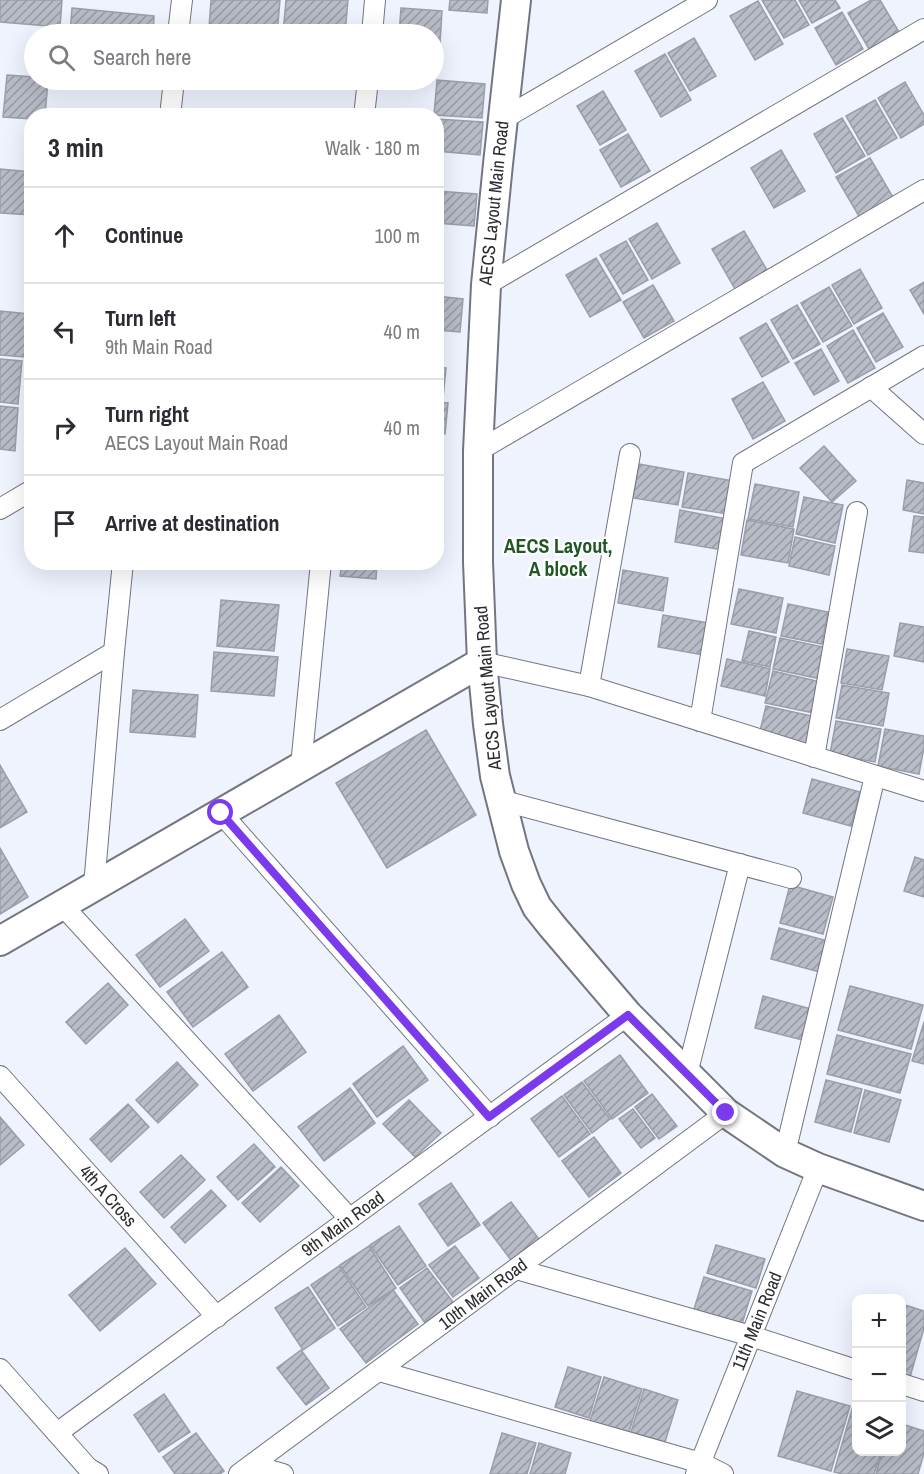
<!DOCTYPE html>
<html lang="en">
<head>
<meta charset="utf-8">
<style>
  :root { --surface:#fff; --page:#f2f2f3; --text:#2b2b33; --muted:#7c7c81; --line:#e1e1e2 }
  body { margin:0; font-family:"Archivo Narrow",sans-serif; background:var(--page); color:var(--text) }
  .controls { position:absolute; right:18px; bottom:18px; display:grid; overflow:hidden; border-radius:12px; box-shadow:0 6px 24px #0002 }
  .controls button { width:54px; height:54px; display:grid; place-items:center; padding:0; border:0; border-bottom:2px solid var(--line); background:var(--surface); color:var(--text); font:30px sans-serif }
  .stop { position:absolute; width:18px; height:18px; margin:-14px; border:4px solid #7c3aed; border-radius:50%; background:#fff }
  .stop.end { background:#7c3aed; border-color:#fff; box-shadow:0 2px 6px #0008 }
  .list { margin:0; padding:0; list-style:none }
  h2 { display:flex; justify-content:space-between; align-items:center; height:78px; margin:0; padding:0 24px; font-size:26px }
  h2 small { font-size:20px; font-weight:400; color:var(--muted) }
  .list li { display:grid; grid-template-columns:39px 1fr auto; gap:18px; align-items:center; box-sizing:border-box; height:96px; padding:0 24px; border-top:2px solid var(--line) }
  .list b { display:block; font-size:22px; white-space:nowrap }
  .list p { margin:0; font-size:20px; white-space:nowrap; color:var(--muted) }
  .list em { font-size:20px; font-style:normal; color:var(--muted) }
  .icon { flex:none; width:33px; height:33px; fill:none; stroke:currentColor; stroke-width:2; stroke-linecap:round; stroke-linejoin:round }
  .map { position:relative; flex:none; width:924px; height:1474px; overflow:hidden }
  .search { position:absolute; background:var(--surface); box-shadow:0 6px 24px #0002; left:24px; top:24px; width:420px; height:66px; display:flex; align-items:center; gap:15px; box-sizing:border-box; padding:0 21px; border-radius:33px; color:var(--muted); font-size:22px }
  .panel { position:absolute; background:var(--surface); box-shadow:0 6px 24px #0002; left:24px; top:108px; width:420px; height:462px; border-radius:24px }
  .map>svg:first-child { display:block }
  .building { fill:url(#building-hatch); stroke:#9a9ea8; stroke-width:1.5 }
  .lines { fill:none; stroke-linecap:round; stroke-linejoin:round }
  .street-casing { stroke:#737680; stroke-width:22 }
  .secondary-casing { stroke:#737680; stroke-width:32 }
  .street { stroke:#fff; stroke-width:20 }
  .secondary { stroke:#fff; stroke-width:28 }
  .route { stroke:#7c3aed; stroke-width:8 }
  .labels { text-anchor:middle; stroke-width:4.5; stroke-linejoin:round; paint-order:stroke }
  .street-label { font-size:18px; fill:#2a2c30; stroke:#fff }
  .neighbourhood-label { font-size:20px; font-weight:bold; fill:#1f5725; stroke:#fff }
</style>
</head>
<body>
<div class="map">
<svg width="924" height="1474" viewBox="0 0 924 1474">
  <defs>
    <pattern id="building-hatch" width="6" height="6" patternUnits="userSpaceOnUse" patternTransform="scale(1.5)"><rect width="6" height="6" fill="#b8bcc7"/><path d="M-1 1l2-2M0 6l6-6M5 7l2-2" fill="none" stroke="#9699a2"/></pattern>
  </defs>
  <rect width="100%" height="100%" fill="#eff3fe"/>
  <g class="building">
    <polygon points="0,0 62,0 60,27 0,22"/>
    <polygon points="211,0 280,0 277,34 209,28"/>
    <polygon points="286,0 348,0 345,34 283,34"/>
    <polygon points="450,0 488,0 487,13 449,10"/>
    <polygon points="762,0 795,0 809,25 784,38"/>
    <polygon points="799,0 835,0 840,8 812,23"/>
    <polygon points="871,0 880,0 899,32 869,49 848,13"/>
    <polygon points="758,1 783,44 755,60 730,16"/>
    <polygon points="72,8 154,16 153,34 70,34"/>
    <polygon points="401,8 442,11 440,43 434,43 434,34 399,34"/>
    <polygon points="842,12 863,49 836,65 815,28"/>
    <polygon points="694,38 716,76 690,91 668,53"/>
    <polygon points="665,54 691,100 661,117 635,71"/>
    <polygon points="7,75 34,77 34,80 48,80 45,116 32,116 32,119 3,117"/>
    <polygon points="437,80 485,84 482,118 434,115"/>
    <polygon points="905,82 924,115 924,124 901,138 878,98"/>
    <polygon points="603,91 626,130 600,145 577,106"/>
    <polygon points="875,100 897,138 868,155 846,116"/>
    <polygon points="842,118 865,156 836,173 814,134"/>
    <polygon points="436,119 483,122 480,155 436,151"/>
    <polygon points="628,134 650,171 621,187 600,150"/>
    <polygon points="781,150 805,191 774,208 751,168"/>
    <polygon points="870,158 894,199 860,218 836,177"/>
    <polygon points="0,169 32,172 32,215 0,213"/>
    <polygon points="436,191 477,194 474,226 436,223"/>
    <polygon points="657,223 680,263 652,279 629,239"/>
    <polygon points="744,231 767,270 735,289 712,249"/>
    <polygon points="626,241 648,280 623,294 600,255"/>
    <polygon points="596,258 621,300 590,317 566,275"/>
    <polygon points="860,269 882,308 854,324 832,285"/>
    <polygon points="924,282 924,314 910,290"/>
    <polygon points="653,285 674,321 644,338 623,302"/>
    <polygon points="829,287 852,326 823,342 801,303"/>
    <polygon points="436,296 463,299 460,332 436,330"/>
    <polygon points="797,305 820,344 793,359 771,320"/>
    <polygon points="0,311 29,314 25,357 0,355"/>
    <polygon points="883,313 903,347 876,362 857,328"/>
    <polygon points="766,323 789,362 762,377 740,338"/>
    <polygon points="853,330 875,368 848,383 827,346"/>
    <polygon points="821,349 839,381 814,395 795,363"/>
    <polygon points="0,359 22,361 18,404 0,402"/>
    <polygon points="436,367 446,368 443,399 436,398"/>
    <polygon points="763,382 785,421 753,439 732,399"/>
    <polygon points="436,402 448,403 445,434 436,433"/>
    <polygon points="0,406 18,408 15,451 0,449"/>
    <polygon points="824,446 856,481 832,502 800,468"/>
    <polygon points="639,464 684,472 678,505 633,498"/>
    <polygon points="688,473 734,481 728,514 682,507"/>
    <polygon points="907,480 924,483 924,514 903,510"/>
    <polygon points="755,484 799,492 793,527 748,519"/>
    <polygon points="804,497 843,505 835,543 796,534"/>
    <polygon points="680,510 727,519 722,550 675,542"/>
    <polygon points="914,516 924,517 924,553 909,551"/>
    <polygon points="747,520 794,529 788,563 741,555"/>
    <polygon points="795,537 835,546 829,575 789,566"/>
    <polygon points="342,562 377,562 376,579 340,576"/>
    <polygon points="623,570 668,578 663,611 618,603"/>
    <polygon points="739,589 783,598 776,633 731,624"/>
    <polygon points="221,600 279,605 274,651 217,646"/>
    <polygon points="788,604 828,612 822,644 781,636"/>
    <polygon points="663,615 709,623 703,655 658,647"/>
    <polygon points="900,623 924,627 924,662 894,656"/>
    <polygon points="749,631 776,637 770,667 742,661"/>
    <polygon points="780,638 828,648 821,679 773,669"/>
    <polygon points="847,649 889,656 882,690 841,683"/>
    <polygon points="214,652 278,657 274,696 211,691"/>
    <polygon points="727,659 770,669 765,696 721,686"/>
    <polygon points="773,671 821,682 814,713 765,703"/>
    <polygon points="842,685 889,693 883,726 836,718"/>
    <polygon points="133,690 198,695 195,737 130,732"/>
    <polygon points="766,706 812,716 806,746 759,735"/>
    <polygon points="836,721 881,729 875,762 830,754"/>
    <polygon points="885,729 924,736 924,747 919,774 878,766"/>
    <polygon points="426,730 476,815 387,868 336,783"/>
    <polygon points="0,765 27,812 0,828"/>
    <polygon points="812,779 860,792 851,826 803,813"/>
    <polygon points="0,848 28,897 0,914"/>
    <polygon points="915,857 924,860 924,897 904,891"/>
    <polygon points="790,885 833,897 823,934 780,923"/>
    <polygon points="185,919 209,951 160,987 136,955"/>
    <polygon points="779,928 828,941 820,972 771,959"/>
    <polygon points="222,952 248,987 193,1027 167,992"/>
    <polygon points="108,983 128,1005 86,1044 66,1022"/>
    <polygon points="850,986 923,1005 911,1049 838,1030"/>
    <polygon points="763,996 815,1010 807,1041 755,1028"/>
    <polygon points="279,1015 306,1052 253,1091 225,1054"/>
    <polygon points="924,1022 924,1064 912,1061"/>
    <polygon points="837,1035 911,1054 900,1093 827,1074"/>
    <polygon points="403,1046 428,1080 377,1117 353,1084"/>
    <polygon points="620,1055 648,1093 612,1119 584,1081"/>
    <polygon points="177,1062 198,1085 158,1123 136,1100"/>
    <polygon points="826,1080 862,1089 851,1132 815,1122"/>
    <polygon points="582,1082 610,1119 592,1133 564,1095"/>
    <polygon points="350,1088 375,1123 324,1161 298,1127"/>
    <polygon points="865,1090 901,1100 889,1142 854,1133"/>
    <polygon points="652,1094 677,1126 659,1139 635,1107"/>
    <polygon points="562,1096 590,1134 559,1157 531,1119"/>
    <polygon points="409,1100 441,1133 415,1157 383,1124"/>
    <polygon points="128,1104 149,1127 111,1162 90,1139"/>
    <polygon points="633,1109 655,1138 641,1148 619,1119"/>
    <polygon points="0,1117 24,1145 0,1165"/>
    <polygon points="594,1137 621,1173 589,1197 562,1161"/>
    <polygon points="254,1144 275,1167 238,1200 217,1177"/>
    <polygon points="181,1155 205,1180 164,1218 140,1192"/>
    <polygon points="281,1167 299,1186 260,1222 242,1203"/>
    <polygon points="451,1183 480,1225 448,1246 419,1204"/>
    <polygon points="211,1190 226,1206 185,1243 171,1227"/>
    <polygon points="511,1202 539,1239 511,1260 483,1223"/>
    <polygon points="399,1226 426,1266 398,1285 370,1245"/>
    <polygon points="716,1245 765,1259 756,1288 707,1273"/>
    <polygon points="369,1246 396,1288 368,1306 340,1265"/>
    <polygon points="455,1246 479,1278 453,1297 429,1265"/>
    <polygon points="125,1248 156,1284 100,1331 69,1295"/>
    <polygon points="339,1266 366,1307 338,1326 311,1285"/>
    <polygon points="427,1268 453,1302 425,1323 400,1288"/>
    <polygon points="704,1277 752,1291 742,1324 694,1309"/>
    <polygon points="308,1287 335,1328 303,1350 275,1308"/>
    <polygon points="393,1290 418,1324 366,1363 340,1329"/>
    <polygon points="902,1304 924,1311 924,1328 910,1377 902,1375"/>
    <polygon points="301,1350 329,1388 306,1405 277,1368"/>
    <polygon points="568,1367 601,1377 589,1418 555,1407"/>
    <polygon points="604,1377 642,1389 629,1432 590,1421"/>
    <polygon points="644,1389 678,1400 665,1442 631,1432"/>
    <polygon points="797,1391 850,1406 831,1471 778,1456"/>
    <polygon points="164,1394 190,1432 159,1452 134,1415"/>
    <polygon points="852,1409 856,1411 856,1452 881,1452 874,1474 842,1474 834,1472"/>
    <polygon points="902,1424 924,1431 924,1453 918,1474 876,1474 882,1452 902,1452"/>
    <polygon points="196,1433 224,1471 220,1474 175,1474 163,1457"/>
    <polygon points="502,1433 536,1443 527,1474 490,1474"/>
    <polygon points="539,1443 571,1453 565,1474 530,1474"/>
  </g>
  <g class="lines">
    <g class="street-casing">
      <g id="street">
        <polyline points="178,34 182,0"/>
        <polyline points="372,34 375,0"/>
        <polyline points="170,116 174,80"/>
        <polyline points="364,116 368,80"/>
        <polyline points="503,119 707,0"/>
        <polyline points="486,285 924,29"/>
        <polyline points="871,387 924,434"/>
        <polyline points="478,451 924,190"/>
        <polyline points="0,509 32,490"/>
        <polyline points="482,662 589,686 924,791"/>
        <polyline points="589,686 630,454"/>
        <polyline points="0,720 114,652"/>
        <polyline points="700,721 743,463 924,356"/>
        <polyline points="814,757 857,512"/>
        <polyline points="301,766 321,562"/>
        <polyline points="500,800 791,878"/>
        <polyline points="221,813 490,1117"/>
        <polyline points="94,886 114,652 123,562"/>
        <polyline points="62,905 350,1219"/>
        <polyline points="687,1074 740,864"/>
        <polyline points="0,1076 217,1317"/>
        <polyline points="785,1153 875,776"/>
        <polyline points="516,1269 751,1336 856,1370"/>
        <polyline points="0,1369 88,1468 98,1474"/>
        <polyline points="379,1371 701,1463 723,1474"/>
        <polyline points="902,1384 924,1391"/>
        <polyline points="57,1433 628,1015"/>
        <polyline points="252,1465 283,1474"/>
        <polyline points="239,1474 726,1113"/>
        <polyline points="696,1474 818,1168"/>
      </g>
    </g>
    <g class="secondary-casing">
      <g id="secondary">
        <polyline points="516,0 498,164 486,285 478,451 478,562 482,662 488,724 495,776 514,851 526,884 537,907 552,926 628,1015 726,1113 785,1153 818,1168 924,1206"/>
        <polyline points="0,941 482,662"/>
      </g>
    </g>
    <use href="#street" class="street"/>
    <use href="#secondary" class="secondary"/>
  </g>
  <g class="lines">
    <polyline class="route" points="221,813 489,1117 628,1015 726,1113"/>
  </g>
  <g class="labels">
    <g class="street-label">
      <text transform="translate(494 203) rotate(-84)" y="6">AECS Layout Main Road</text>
      <text transform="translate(488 688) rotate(-95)" y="6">AECS Layout Main Road</text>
      <text transform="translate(108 1196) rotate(48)" y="6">4th A Cross</text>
      <text transform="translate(343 1224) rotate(-36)" y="6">9th Main Road</text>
      <text transform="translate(483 1294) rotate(-37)" y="6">10th Main Road</text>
      <text transform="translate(757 1321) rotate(-68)" y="6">11th Main Road</text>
    </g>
    <g class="neighbourhood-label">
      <text x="558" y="553">AECS Layout,<tspan x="558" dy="23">A block</tspan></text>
    </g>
  </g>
</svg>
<div class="controls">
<button>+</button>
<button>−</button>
<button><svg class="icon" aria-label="layers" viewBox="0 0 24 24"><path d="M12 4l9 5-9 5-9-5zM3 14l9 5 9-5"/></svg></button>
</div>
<div class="stop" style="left:221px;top:813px"></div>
<div class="stop end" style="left:726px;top:1113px"></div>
<div class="search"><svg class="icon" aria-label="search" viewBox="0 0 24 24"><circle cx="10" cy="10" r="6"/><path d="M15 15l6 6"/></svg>Search here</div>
<section class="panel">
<h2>3 min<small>Walk · 180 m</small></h2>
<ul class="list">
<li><svg class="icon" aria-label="ahead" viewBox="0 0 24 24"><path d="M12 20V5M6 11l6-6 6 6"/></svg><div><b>Continue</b></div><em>100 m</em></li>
<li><svg class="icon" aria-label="left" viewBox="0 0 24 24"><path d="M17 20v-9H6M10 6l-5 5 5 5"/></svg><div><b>Turn left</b><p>9th Main Road</p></div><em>40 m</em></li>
<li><svg class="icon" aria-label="right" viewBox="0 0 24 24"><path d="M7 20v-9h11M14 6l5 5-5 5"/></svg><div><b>Turn right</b><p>AECS Layout Main Road</p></div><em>40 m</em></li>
<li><svg class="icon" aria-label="arrive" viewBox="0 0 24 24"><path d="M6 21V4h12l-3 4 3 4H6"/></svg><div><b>Arrive at destination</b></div></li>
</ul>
</section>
</div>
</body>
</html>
